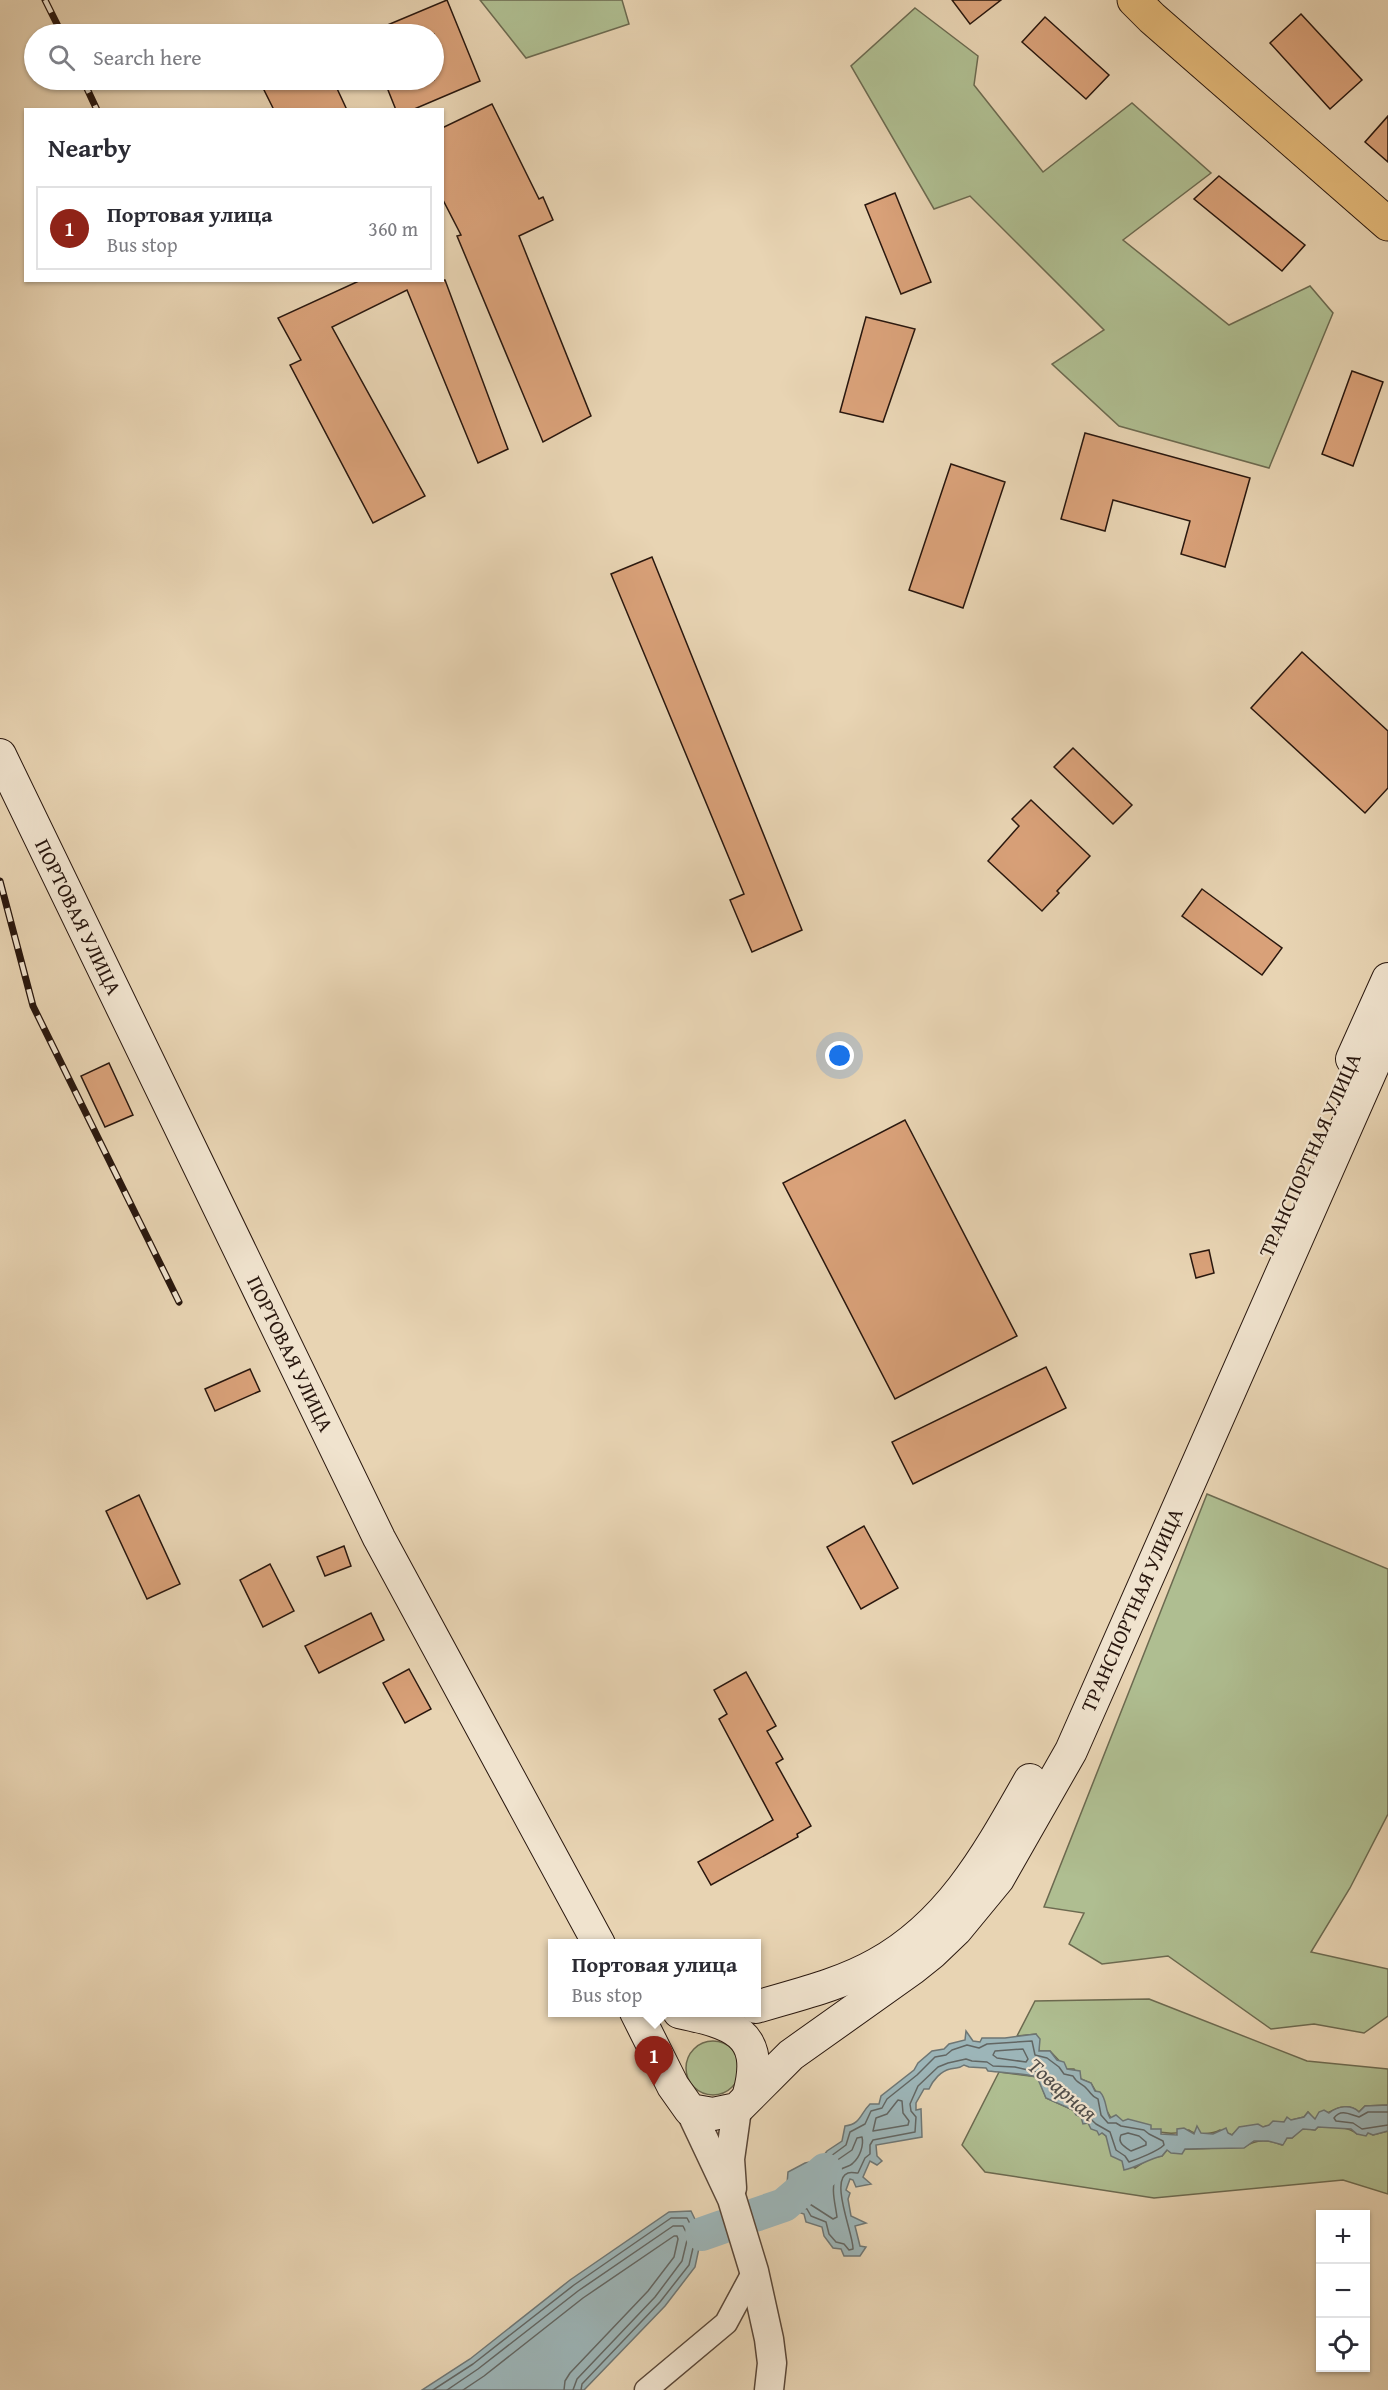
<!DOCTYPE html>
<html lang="en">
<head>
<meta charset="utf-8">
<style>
  :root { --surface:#fff; --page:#f2f2f3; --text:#2b2b33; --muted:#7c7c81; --line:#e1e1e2; --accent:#8f2418 }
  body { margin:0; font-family:"Gentium Book Plus",serif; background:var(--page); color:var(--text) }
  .controls { position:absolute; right:18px; bottom:18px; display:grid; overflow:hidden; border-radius:0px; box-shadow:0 2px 4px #0004 }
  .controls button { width:54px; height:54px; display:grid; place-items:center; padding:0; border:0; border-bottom:2px solid var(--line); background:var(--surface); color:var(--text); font:30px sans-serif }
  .you { position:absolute; left:840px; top:1056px; width:21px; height:21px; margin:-15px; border:4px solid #fff; border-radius:50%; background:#1a73e8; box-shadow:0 0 0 9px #1a73e833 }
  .badge { display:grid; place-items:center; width:39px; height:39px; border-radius:50%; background:var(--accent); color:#fff; font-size:20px; font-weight:700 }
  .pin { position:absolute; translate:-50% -50px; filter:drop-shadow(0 2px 3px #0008) }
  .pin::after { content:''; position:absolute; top:32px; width:21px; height:18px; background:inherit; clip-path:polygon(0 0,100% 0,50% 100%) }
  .popup { position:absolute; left:548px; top:1939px; width:213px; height:78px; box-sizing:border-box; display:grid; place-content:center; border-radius:0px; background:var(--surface); filter:drop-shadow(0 2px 4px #0005); font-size:20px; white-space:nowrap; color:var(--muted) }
  .popup b { font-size:22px; color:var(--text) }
  .popup::after { content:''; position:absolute; left:50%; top:100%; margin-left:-12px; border:12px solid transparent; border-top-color:var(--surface) }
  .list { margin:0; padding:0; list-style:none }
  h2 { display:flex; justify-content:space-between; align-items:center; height:78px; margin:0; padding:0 24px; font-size:26px }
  h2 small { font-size:20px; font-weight:400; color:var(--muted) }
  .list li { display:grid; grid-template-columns:39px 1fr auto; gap:18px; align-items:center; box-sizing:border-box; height:84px; margin:0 12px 12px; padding:0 12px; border:2px solid var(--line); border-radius:0px }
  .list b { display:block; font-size:22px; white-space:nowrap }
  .list p { margin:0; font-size:20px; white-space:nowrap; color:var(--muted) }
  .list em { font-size:20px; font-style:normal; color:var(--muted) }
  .icon { flex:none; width:33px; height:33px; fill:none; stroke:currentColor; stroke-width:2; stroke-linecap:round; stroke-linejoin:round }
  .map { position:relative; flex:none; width:1388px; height:2390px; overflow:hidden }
  .search { position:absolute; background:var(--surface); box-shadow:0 2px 4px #0004; left:24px; top:24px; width:420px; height:66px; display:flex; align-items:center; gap:15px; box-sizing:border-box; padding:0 21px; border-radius:33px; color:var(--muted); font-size:22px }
  .panel { position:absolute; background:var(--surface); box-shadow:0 2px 4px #0004; left:24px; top:108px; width:420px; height:174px; border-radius:0px }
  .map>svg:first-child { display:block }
  .green { fill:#afbe91; stroke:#6c6a50; stroke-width:1.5 }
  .water { fill:#9cb5b8; stroke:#6e7674; stroke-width:1.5 }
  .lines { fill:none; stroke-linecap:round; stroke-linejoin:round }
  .shore { stroke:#626663; stroke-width:1.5 }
  .river { stroke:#9cb5b8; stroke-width:34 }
  .building { fill:#d9a179; stroke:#29170e; stroke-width:1.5 }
  .minor-casing { stroke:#594637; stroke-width:25 }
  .tertiary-casing { stroke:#594637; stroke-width:31 }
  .secondary-casing { stroke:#29170e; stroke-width:34 }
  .primary-casing { stroke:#29170e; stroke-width:35 }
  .minor { stroke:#f0e3ce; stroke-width:22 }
  .tertiary { stroke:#f0e3ce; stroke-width:28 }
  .secondary { stroke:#f0e3ce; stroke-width:32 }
  .primary { stroke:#e4ba7a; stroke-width:33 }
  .rail-casing { stroke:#29170e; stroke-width:7 }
  .rail { stroke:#f0e3ce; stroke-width:4.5; stroke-dasharray:14; stroke-linecap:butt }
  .labels { text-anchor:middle; stroke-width:4.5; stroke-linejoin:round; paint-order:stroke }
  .street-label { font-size:21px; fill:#29170e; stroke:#f0e3ce }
  .water-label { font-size:22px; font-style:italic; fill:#514e4a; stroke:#f0e3ce }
</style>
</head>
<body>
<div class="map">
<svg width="1388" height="2390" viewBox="0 0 1388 2390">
  <rect width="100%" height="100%" fill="#e8d4b3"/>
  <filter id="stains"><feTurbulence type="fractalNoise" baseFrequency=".00333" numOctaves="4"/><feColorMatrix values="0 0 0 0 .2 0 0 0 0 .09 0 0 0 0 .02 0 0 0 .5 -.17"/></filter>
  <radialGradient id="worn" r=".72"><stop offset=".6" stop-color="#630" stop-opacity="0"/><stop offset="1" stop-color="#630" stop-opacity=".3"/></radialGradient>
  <g class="green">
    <polygon points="480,0 622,0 629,24 526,58"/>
    <polygon points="915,8 978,56 974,85 1043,172 1132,103 1211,173 1123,240 1229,325 1310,286 1333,313 1269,468 1119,426 1052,364 1104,330 970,196 934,209 851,66"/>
    <polygon points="1207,1494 1388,1569 1388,1814 1350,1888 1311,1952 1388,1969 1388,2016 1364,2033 1314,2024 1271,2029 1168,1956 1102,1964 1069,1944 1084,1913 1044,1907"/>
    <path d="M1149,1999l158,62 81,8v36l-23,1 -6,6c-14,-13 -30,1 -44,8l-7,-8 -4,5 -41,10h-23l-8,8 -12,-5c-7,4 -24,6 -31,0 -26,10 -52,-6 -78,-12l-20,-35 -10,-4 -7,-10h-7l-17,-18h-11l-3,-17 -19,2 18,-35z"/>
    <circle cx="713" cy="2068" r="27"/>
    <path d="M999,2072l39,5 8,21 27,12 33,26 10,21 19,11 15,-10 12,-2 5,-6 77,-3c13,-8 24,-8 38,-2l5,-7h5l11,-10 12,2 3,-3c14,0 28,-2 39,7l11,-2 5,3 15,-4v63l-45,-14 -189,18 -169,-26 -23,-27z"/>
  </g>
  <g class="water">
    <path d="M966,2031l7,10 7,1 2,-4h23l31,-4 4,5 -1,12h11l7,9 7,2 3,7 13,2 1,8 10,4 4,8 5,1c7,7 5,18 10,26l6,-3 7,6 5,-2 23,6v4h10v5l16,1v-6l7,-1 10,6 3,-8 4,7 12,1 13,-6 2,5 4,2 7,-8 19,-3 5,3 6,-2 4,-4 11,1 3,-5 4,3 13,-3 4,-5 7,7 4,-7 5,-2 5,3c9,-7 22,-9 30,-1l6,-6 23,-1v26l-15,4 -5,-2 -2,3 -9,-2 -6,-5 -33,-2 -3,3 -12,-1 -11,9h-5l-4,7 -15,-4h-14l-10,7 -59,1 -3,5 -11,-1 -4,-3 -5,6c-14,3 -24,11 -38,14l-2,-9 -11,-5 -5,-20 -4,-3 -3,2 -2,-4 -6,-2 -3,-6 -5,1 -2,-7 -5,-2 -3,-5 -27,-12 -9,-21c-16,-4 -32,-4 -49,-6l-2,-3 -17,-1 -5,-2c-5,4 -7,2 -14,4 -9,2 -17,11 -21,20h-5l-8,14v7l5,-1 1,28 -46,8 1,11 5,5 -5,4 -7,-4 -7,16 8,7 -15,3 -3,-7 -3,-1 -4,11 4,3 -2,6 3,17 15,7 -11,3 5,20 6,1 -6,9h-16l-3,-7 -8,-1 -9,-12 -2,-9 -16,-5 -2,-8 -12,-4 -6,-14 2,-24 17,-9 15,-3 7,-9 15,-10 3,-15c16,-2 15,-12 25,-22h9l2,-8 33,-26 4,-7 14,-12 12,-2 5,-5 16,-4z"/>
    <polygon points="691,2211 702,2234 695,2267 665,2306 584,2390 422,2390 470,2359 570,2280 669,2212"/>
  </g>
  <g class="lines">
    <g class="shore">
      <path d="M1032,2041l3,14 12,3 12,9 5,7 9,2c4,8 9,7 14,13 5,5 4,7 11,10l3,16 7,8h8l5,3 23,4 5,4 14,7 1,4c-6,6 -26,14 -35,17l-4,-6 -9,-6 -6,-18 -14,-8 -20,-19 -24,-11 -11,-21 -26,-6 -22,-1 -6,-4 -15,-1 -6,-2 -18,4 -10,4 -20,19 -8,18 1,7 5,6 -1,15 -42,8 -3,5v9l-5,4 -7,15c-3,0 -7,-1 -10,0 -19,6 6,63 5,76l-4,1 -5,-6 -8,-2 -7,-8 -3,-12 -15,-6 -4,-7 -10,-4 -5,-10 3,-19 12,-7 17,-5 7,-8 15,-11 4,-13 15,-8 6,-13 11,-3 5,-9 30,-24 18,-18 11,-2 6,-5 15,-5 12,3 8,-4z"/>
      <polygon points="1023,2049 1028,2059 1026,2062 997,2058 993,2055 995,2051"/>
      <polygon points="898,2100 902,2101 903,2113 909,2121 908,2125 873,2131 876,2118 887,2114"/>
      <path d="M1388,2112h-20l-9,5c-8,-2 -18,-9 -25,1l2,3 17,2 9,6 26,-4"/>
      <path d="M1128,2133l11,3 7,6v3l-15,6c-6,-4 -14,-8 -10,-16z"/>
      <path d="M862,2137c2,8 -2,20 -9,26 -4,5 -12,3 -16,10 -7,14 -2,29 0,44l-4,2 -31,-20 -2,-5 1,-13 8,-5 20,-6 7,-9 16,-11 5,-12z"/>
      <polyline points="433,2390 473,2364 574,2285 671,2218 687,2218 696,2235 689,2265 660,2302 582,2384 581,2390"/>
      <polyline points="447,2390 478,2369 578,2291 673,2226 683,2226 688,2236 682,2261 655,2297 577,2379 573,2390"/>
      <polyline points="463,2390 484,2376 583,2298 674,2236 677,2236 678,2239 674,2257 648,2291 570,2373 565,2381 564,2390"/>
    </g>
    <g class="river">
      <polyline points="755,2215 784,2205 825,2170"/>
      <polyline points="702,2234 722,2227"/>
    </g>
  </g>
  <g class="building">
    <polygon points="447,0 480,81 412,110 396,110 384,80 434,80 434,34 366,34"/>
    <polygon points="952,0 1001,0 970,24"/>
    <polygon points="1301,14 1362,80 1330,109 1270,43"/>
    <polygon points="1045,17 1109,75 1086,99 1022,42"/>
    <polygon points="259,80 333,80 347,110 274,110"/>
    <polygon points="492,104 539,199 543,197 553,220 519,236 591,416 543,442 457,236 461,235 442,198 442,128"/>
    <polygon points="1388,116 1388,162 1365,142"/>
    <polygon points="1219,176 1305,245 1282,271 1194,199"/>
    <polygon points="895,193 931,282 901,294 865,205"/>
    <polygon points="361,280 445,280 508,449 478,463 407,290 332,327 425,496 373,523 290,365 301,360 278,318"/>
    <polygon points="866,317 915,329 883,422 840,412"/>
    <polygon points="1352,371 1383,382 1353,466 1322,454"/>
    <polygon points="1085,433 1250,478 1225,567 1181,554 1190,521 1113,500 1105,531 1061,519"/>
    <polygon points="951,464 1005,482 963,608 909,590"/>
    <polygon points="652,557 802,930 752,952 730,900 744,894 611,574"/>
    <polygon points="1302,652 1388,731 1388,788 1365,813 1251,708"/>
    <polygon points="1073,748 1132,805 1113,824 1054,767"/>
    <polygon points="1031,800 1090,856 1057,891 1059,893 1042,911 988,861 1019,826 1012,819"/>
    <polygon points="1202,889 1282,948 1262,975 1182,916"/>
    <polygon points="109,1063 133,1115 105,1127 81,1076"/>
    <polygon points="905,1120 1017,1336 895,1399 783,1183"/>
    <polygon points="1209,1250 1214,1273 1196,1278 1190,1254"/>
    <polygon points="1046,1367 1066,1408 913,1484 892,1442"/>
    <polygon points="250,1369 260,1391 215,1411 205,1389"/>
    <polygon points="139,1495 180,1584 147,1599 106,1511"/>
    <polygon points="864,1526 898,1588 861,1609 827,1547"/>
    <polygon points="344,1546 351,1566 325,1576 317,1557"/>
    <polygon points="270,1564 294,1611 263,1627 240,1580"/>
    <polygon points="371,1613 384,1640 319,1673 305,1646"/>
    <polygon points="409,1669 431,1709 405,1723 383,1683"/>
    <polygon points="746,1672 776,1726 767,1731 783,1759 776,1763 811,1826 797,1834 798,1837 711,1885 698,1862 773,1820 719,1719 727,1714 714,1690"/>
  </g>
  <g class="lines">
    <g class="minor-casing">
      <polyline id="minor" points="646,2390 726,2323 754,2271"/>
    </g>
    <g class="tertiary-casing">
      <g id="tertiary">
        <polyline points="690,2110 732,2199 754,2271 769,2339 772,2363 769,2390"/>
        <polyline points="732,2188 730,2159 737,2109"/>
      </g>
    </g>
    <g class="secondary-casing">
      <g id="secondary">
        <polyline points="0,755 379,1538 599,1944"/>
        <polyline points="1352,1059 1388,979"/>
        <path d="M756,2007c40,-12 84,-22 121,-43 74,-41 112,-112 153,-184"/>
        <polyline points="636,2012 673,2086 690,2110 713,2114 737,2109 791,2055 912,1969 932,1953 956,1930 998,1879 1071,1751 1388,1032"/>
        <path d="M679,2012c52,11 87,20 70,82"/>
      </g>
    </g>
    <g class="primary-casing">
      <polyline id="primary" points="1134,0 1152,18 1388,224"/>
    </g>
    <use href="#minor" class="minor"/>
    <use href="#tertiary" class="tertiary"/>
    <use href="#secondary" class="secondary"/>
    <use href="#primary" class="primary"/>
    <g class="rail-casing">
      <g id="rail">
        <polyline points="45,0 62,34"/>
        <polyline points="83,80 97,110"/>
        <polyline points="0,881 33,1006 179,1302"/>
      </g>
    </g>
    <use href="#rail" class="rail"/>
  </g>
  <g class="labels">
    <g class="street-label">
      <text transform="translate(78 917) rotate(64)" y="7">ПОРТОВАЯ УЛИЦА</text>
      <text transform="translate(1310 1155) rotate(-66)" y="7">ТРАНСПОРТНАЯ УЛИЦА</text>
      <text transform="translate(290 1354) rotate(64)" y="7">ПОРТОВАЯ УЛИЦА</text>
      <text transform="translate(1132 1610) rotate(-66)" y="7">ТРАНСПОРТНАЯ УЛИЦА</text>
    </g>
    <g class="water-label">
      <text transform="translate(1063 2089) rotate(41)" y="8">Товарная</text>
    </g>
  </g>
  <rect width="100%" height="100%" filter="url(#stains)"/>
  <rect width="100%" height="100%" fill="url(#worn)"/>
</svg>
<div class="controls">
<button>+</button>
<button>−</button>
<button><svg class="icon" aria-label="locate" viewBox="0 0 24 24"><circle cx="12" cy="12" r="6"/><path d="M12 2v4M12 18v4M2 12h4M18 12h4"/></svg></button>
</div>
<div class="you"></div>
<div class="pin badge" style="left:654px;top:2086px">1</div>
<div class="popup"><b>Портовая улица</b>Bus stop</div>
<div class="search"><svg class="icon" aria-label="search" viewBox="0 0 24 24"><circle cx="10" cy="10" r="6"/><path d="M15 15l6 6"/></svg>Search here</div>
<section class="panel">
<h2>Nearby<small></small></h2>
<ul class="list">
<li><span class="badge">1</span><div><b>Портовая улица</b><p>Bus stop</p></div><em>360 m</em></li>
</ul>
</section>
</div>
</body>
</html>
